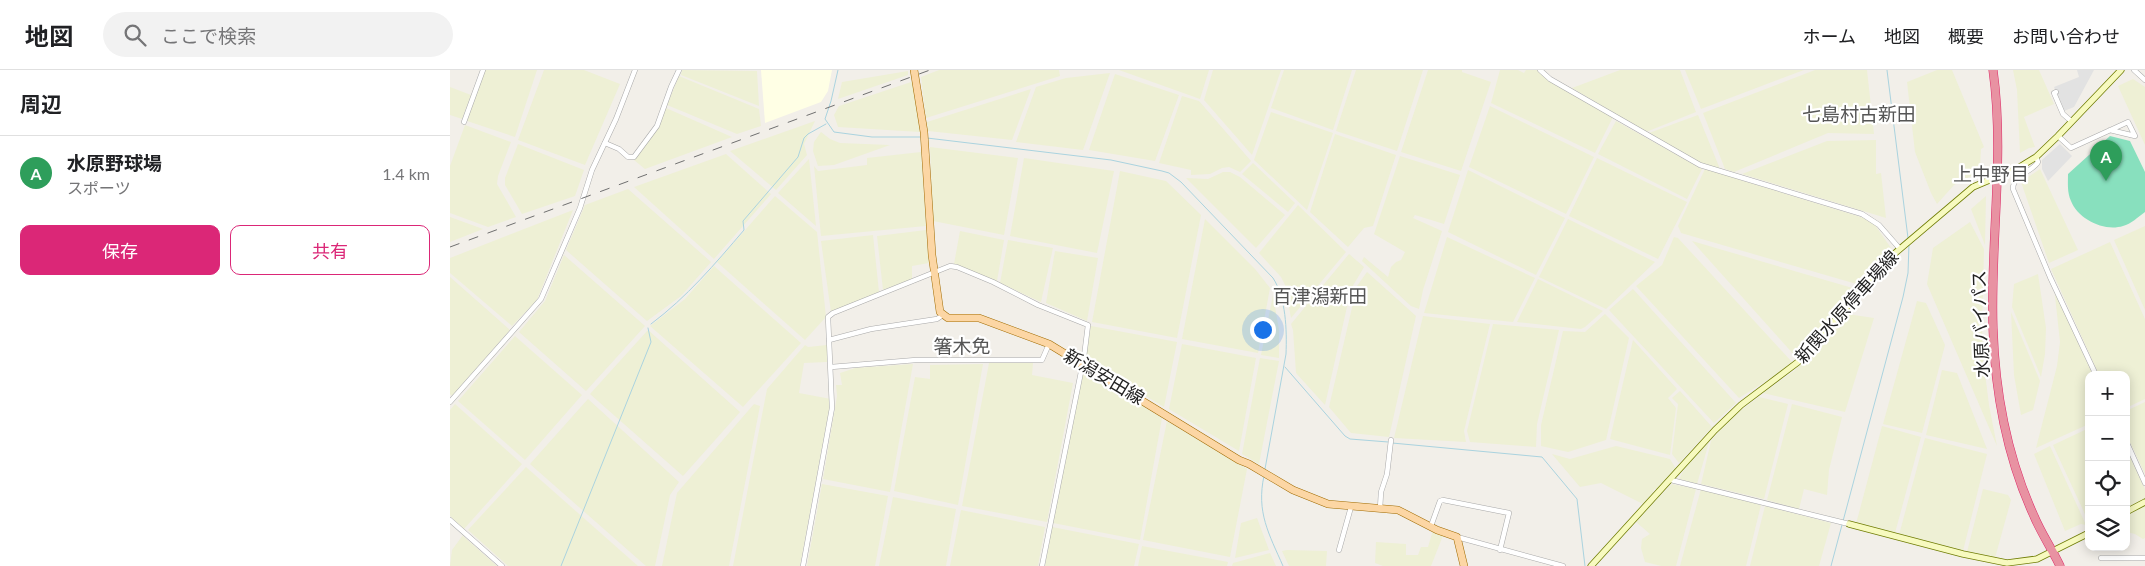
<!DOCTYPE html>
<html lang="ja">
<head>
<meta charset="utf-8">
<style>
  :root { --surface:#fff; --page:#f2f2f2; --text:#202124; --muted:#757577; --line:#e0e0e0; --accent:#db2777 }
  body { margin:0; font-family:Lato,"Noto Sans JP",sans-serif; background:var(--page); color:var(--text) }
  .controls { position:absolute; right:15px; bottom:15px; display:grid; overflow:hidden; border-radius:10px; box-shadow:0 2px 12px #0003 }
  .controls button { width:45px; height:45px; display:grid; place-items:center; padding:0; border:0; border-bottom:1px solid var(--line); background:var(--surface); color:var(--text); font:25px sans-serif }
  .you { position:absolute; left:812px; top:259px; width:18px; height:18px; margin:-12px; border:4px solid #fff; border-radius:50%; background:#1a73e8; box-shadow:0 0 0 8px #1a73e833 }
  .badge { display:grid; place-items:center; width:32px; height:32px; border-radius:50%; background:var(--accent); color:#fff; font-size:16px; font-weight:700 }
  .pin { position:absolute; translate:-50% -41px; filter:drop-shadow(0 1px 2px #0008) }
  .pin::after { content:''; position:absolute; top:26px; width:18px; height:15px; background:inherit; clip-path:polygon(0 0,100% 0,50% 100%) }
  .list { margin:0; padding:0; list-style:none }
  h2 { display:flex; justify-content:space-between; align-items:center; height:65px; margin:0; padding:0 20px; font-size:21px }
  h2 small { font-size:16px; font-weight:400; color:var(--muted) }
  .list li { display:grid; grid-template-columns:32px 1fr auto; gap:15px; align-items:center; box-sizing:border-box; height:75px; padding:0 20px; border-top:1px solid var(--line) }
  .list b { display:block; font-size:19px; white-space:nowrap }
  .list p { margin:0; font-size:16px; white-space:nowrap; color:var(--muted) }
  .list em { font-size:16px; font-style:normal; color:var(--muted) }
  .actions { display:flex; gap:10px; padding:15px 20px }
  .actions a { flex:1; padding:11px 0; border:1px solid var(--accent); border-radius:10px; text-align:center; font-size:18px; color:var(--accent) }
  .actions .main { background:var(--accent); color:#fff }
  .icon { flex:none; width:28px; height:28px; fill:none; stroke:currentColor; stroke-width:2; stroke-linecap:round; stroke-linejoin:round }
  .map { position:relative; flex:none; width:1695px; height:496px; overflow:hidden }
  header { display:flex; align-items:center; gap:30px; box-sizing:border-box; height:70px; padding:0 25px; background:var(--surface); border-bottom:1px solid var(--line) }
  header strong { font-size:24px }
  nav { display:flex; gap:28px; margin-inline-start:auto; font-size:18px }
  .search { width:350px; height:45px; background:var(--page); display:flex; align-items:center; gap:12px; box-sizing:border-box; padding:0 18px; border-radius:28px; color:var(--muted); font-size:19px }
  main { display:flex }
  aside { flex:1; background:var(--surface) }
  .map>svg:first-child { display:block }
  .education { fill:#ffffe5 }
  .farmland { fill:#eef0d5 }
  .pitch { fill:#88e0be }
  .parking { fill:#e2e2e2 }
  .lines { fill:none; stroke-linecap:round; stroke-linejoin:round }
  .stream { stroke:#aad3df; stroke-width:1 }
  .street-casing { stroke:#a9a9a9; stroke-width:5.5 }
  .secondary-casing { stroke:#707d05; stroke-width:7 }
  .primary-casing { stroke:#a06b00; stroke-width:8 }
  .highway-casing { stroke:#dc2a67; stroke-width:9 }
  .street { stroke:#fff; stroke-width:4.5 }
  .secondary { stroke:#f7fabf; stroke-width:5.5 }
  .primary { stroke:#fcd6a4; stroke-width:7 }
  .highway { stroke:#e892a2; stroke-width:8 }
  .rail { stroke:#707070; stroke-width:1; stroke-dasharray:10 10; stroke-linecap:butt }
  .labels { text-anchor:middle; stroke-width:4.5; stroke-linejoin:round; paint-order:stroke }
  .street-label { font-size:18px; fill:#222; stroke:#fff }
  .neighbourhood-label { font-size:19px; fill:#555; stroke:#fff }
</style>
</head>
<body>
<header>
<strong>地図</strong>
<div class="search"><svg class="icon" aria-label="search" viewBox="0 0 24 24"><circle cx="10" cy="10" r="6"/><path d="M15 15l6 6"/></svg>ここで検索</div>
<nav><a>ホーム</a><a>地図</a><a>概要</a><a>お問い合わせ</a></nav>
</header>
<main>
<aside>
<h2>周辺<small></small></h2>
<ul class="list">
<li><span class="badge" style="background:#2e9e5b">A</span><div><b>水原野球場</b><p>スポーツ</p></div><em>1.4 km</em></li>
</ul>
<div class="actions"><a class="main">保存</a><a>共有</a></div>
</aside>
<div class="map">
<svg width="1695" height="496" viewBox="0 0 1695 496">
  <rect width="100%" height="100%" fill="#f2efe9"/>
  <polygon class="education" points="311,0 382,0 378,21 371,32 315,53"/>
  <g class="farmland">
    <polygon points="35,0 87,0 65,67 17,51"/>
    <polygon points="94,0 134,0 170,14 135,95 68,70"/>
    <polygon points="232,0 307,1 309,36 231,5"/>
    <polygon points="489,0 609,0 610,6 476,48 471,7"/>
    <polygon points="669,0 759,0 750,29"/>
    <polygon points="763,0 831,0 802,85 754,30"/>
    <polygon points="834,0 902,0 883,60 821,38"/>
    <polygon points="906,0 973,0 947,81 886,61"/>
    <polygon points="978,0 1012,0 1012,2 1041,12 1011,101 951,82"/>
    <polygon points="1050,0 1068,0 1074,3 1076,0 1088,0 1095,8 1163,47 1145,83 1041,33"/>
    <polygon points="1170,0 1230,0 1246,42 1196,62 1122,18"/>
    <polygon points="1235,0 1354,0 1251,39"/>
    <polygon points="1365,0 1417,0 1424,64 1378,63 1284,102 1275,99 1253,43"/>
    <polygon points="1487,0 1502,0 1534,77 1531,79 1530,98 1527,103 1504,115 1487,134 1481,123 1465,82 1457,12"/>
    <polygon points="1563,0 1589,0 1604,34 1574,47 1585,77 1579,78 1570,83 1567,20"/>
    <polygon points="458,1 458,5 388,29 392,12"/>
    <polygon points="660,3 633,80 566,72 586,17 616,8"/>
    <polygon points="665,4 729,25 705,91 639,80"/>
    <polygon points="229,6 309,39 311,56 287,64 217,35"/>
    <polygon points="1683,9 1695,17 1695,75 1668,16"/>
    <polygon points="464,11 470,62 388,57 384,45 389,36"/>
    <polygon points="0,17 21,25 12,49 0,45"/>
    <polygon points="581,19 562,70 478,61 477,52"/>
    <polygon points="732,26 749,31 801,91 790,102 779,97 772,98 760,104 741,105 741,100 709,93"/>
    <polygon points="1040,36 1144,87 1116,144 1019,97"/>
    <polygon points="216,38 282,67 195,99 184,90 209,57"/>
    <polygon points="821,42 883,63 857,140 804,90"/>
    <polygon points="1248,45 1270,99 1251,93 1199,63"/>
    <polygon points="365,51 354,74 357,85 326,120 280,81"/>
    <polygon points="1166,51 1252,99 1237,129 1148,84"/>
    <polygon points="15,55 61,72 48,106 47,114 66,147 38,157 0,143 0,96"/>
    <polygon points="371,62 380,69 390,73 440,75 384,95 368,96 363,81 364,72"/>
    <polygon points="885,64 946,85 923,156 914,158 898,177 860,142"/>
    <polygon points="1426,70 1426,104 1431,103 1436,148 1292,104 1377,71"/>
    <polygon points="68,74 134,100 125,126 72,144 55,115 55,108"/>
    <polygon points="480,77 568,88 554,165 483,151"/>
    <polygon points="471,82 476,156 371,166 364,96 368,101 417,95 417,88"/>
    <polygon points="276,84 321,124 264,189 184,117"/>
    <polygon points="950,86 1010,105 994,154 965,145 963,148 992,161 973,220 969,239 961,236 912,191 914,187 938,207 941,197 946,192 951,190 955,182 924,164"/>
    <polygon points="574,88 664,101 647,183 560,166"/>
    <polygon points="1147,88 1237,132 1208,189 1119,146"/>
    <polygon points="359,89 366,156 328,123"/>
    <polygon points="803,93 845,133 838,142 792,104"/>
    <polygon points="1255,99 1414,148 1425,155 1441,178 1410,215 1231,163 1228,156"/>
    <polygon points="1590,99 1628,180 1599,193 1571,112"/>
    <polygon points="1018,100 1115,148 1086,205 998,162"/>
    <polygon points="670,101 716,111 751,145 727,268 642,252"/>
    <polygon points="773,102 780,102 790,107 835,145 806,178 736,108 758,109"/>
    <polygon points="178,119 261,192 231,226 197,251 116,180 135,135"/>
    <polygon points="325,126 367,162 376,247 355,270 267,192"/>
    <polygon points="1536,126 1535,175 1521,139"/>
    <polygon points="848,135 896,182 841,248 835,215 831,207 809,183"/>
    <polygon points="123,140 87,230 62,256 0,203 0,188"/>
    <polygon points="0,147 33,159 0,172"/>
    <polygon points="755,149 805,199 820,218 808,283 732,269"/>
    <polygon points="1118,149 1205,192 1156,239 1089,207"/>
    <polygon points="1520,152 1534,179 1532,259 1533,287 1539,335 1547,376 1477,214 1483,178"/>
    <polygon points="1695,156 1695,240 1664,170"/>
    <polygon points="476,160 479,193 462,196 462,209 433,220 427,166"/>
    <polygon points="510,161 554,170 547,211 504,194"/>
    <polygon points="423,165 429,222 381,242 371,171"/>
    <polygon points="997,167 1085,208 1063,252 974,243"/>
    <polygon points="1224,167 1228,168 1342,292 1324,306 1289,328 1186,216 1212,195"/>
    <polygon points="558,170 603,178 591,232 550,213"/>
    <polygon points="1242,171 1406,219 1346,287"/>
    <polygon points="1660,172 1695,249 1695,329 1676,338 1676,305 1649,305 1601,199"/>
    <polygon points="605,181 648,188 637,251 596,233"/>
    <polygon points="899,184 914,197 901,219 875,335 846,303 843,260 841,254"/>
    <polygon points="114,185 195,256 136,321 69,262 95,231"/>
    <polygon points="264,196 351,273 293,337 200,256 235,229"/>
    <polygon points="917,202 966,246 939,367 901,363 879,337 907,216"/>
    <polygon points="1588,204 1596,258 1595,284 1591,307 1562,237 1564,214"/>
    <polygon points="0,207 60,260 2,326 0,324"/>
    <polygon points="1088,209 1153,241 1135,257 1131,259 1067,252"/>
    <polygon points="1183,219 1286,333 1264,353 1159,240"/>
    <polygon points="1606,224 1643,305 1639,305 1639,354 1586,378 1607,296 1610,272 1605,226"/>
    <polygon points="823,225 829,260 829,288 811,285"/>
    <polygon points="1467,231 1476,233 1495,275 1472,363 1433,354"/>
    <polygon points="1561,242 1590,311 1583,340 1571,345 1564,305"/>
    <polygon points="1155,244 1179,268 1156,370 1118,382 1091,376 1091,355 1113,261 1135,262"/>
    <polygon points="1397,244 1424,248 1395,342 1313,323 1344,301"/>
    <polygon points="973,246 1040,254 1014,361 1016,372 944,368"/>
    <polygon points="1043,254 1109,260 1087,354 1086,377 1020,372 1017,361"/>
    <polygon points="641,256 727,272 714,337 635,289"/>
    <polygon points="198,260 290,342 233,406 140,324"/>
    <polygon points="65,266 132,325 75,390 8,331"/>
    <polygon points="1183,270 1227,319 1218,328 1226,338 1220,385 1160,369"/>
    <polygon points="732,274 806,288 789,381 719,339"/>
    <polygon points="355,275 358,277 377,275 377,292 354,293 349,323 381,329 350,496 283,496 317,319"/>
    <polygon points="810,288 829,291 809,394 792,384"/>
    <polygon points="539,293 583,293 582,305 623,313 597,452 512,436"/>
    <polygon points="463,294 440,422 373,409 387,326 386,315 392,315 390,303 405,298"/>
    <polygon points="533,294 508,435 444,421 465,307 480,309 480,295"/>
    <polygon points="633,299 712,348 690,470 603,453"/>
    <polygon points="1492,300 1507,303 1537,379 1476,365"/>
    <polygon points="1230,321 1262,357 1229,393 1222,384 1228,334 1222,328"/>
    <polygon points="1309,327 1338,334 1314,429 1251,414 1261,371 1279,349"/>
    <polygon points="138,329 229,412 220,425 205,496 196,496 80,394"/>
    <polygon points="1695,332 1695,404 1676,364 1676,341"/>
    <polygon points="5,334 72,394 14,459 0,446 0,340"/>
    <polygon points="304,334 310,336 279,496 212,496 227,423"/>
    <polygon points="1342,334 1392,347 1379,400 1377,425 1354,419 1349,439 1317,430"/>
    <polygon points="717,351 797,399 780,487 693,470"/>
    <polygon points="1432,356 1471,367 1445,463 1406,454"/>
    <polygon points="1639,358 1639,453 1603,375"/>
    <polygon points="1475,368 1537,384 1513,481 1449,465"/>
    <polygon points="1259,372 1247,414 1229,409 1236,396"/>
    <polygon points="1166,376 1220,389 1226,399 1208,419 1204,419 1203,423 1193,434 1151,413 1130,417 1102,384 1120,389"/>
    <polygon points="1600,376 1636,455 1631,454 1615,461 1584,384"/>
    <polygon points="1676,378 1695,419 1695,468 1693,469 1685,464 1676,462"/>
    <polygon points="76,397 188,496 58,496 18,460"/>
    <polygon points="372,414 438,426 425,496 357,496"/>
    <polygon points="1222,414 1246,419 1226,496 1211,496 1195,492 1191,478 1192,469 1200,464 1185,451"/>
    <polygon points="1251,419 1311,435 1296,496 1230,496"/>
    <polygon points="1533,419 1558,425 1561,430 1545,488 1517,482"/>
    <polygon points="443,427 506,439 496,496 429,496"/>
    <polygon points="1315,436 1381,453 1369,496 1300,496"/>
    <polygon points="511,440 595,457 588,496 500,496"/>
    <polygon points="807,448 819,480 785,488 791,453"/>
    <polygon points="602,457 689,474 684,496 595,496"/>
    <polygon points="983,460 994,463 981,496 933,496 925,493 926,472 956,474 956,485 968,485 971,477 978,477"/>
    <polygon points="13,465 13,466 47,496 0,496 2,480"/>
    <polygon points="692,476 778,492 777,496 688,496"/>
    <polygon points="837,480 877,481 876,496 839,496 832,481"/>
    <polygon points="820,483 826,496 782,496 783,493"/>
  </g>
  <path class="pitch" d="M1660,66l20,5 15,31v40c-7,5 -14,12 -22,14 -19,6 -45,-7 -52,-25 -4,-9 -3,-18 -3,-27z"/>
  <g class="parking">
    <polygon points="1627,0 1644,0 1624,37 1614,41 1604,17 1629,7"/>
    <polygon points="1610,74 1622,86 1598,111 1592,99 1592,90"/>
  </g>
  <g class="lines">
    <g class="stream">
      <polyline points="388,0 381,31 375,49 384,62 422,67 470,67"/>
      <polyline points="1437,0 1458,168"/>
      <path d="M477,68l184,22 51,11 7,2 12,9 92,96c13,20 14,52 13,76l-21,115"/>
      <path d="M201,254c36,-27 64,-60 93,-94l-1,-9 55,-64 6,-19 4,-4 18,-10"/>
      <polyline points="835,297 895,366 900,369 938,372"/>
      <polyline points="942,373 1092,387 1127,429 1135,496"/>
      <path d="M814,406c-8,36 5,58 19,90"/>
      <polyline points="111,496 201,272 198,258"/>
      <polyline points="1381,496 1453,227 1458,203 1459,174"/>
    </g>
    <g class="street-casing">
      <g id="street">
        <polyline points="1090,0 1100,9 1250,95 1412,144 1429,155 1450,179"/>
        <polyline points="1684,0 1695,10"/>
        <polyline points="1606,22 1604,23 1613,44 1621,51"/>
        <polyline points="14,52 33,0"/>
        <polyline points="1608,66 1621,78 1678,52 1685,66 1660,60"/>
        <polyline points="155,73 169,79 178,87 184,87 207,56 221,17 229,0"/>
        <path d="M1586,87l2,5c-6,11 -25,11 -25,27l37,88 46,98"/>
        <polyline points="379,270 421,259 487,249 493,245"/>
        <polyline points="381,297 466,290 592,290 599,274"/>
        <polyline points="0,332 91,229 130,138 142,100 166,49 185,0"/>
        <polyline points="1676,371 1695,413"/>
        <polyline points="1221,410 1399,454"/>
        <polyline points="930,439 931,422 937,404 941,370"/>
        <polyline points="0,450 52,496"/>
        <polyline points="981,456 990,431 993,430 1059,443 1050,480"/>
        <polyline points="1007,467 1113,496"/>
        <polyline points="889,480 901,437"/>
        <polyline points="1651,488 1695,488"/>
        <polyline points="353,496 382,338 378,247 383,243 500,196 507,197 543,212 588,235 638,255 634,287 592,496"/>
      </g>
    </g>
    <g class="secondary-casing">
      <g id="secondary">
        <polyline points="1676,442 1695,432"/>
        <polyline points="1399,454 1513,484 1557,493 1587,489 1639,463"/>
        <polyline points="1141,496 1265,360 1291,335 1348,292 1444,184 1523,117 1568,98 1586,87 1608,66 1671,0"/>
      </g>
    </g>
    <g class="primary-casing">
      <polyline id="primary" points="464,0 474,62 482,185 490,242 498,248 529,248 599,274 789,390 799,394 843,420 878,434 948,440 987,460 1007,467 1014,496"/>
    </g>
    <g class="highway-casing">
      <path id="highway" d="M1543,0c12,86 -3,172 0,258 2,64 14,129 41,188 7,17 18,33 26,50"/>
    </g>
    <use href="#street" class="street"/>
    <use href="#secondary" class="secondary"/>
    <use href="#primary" class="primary"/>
    <use href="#highway" class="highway"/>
    <polyline class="rail" points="0,177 480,0"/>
  </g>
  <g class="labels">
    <g class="street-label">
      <text transform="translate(1397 237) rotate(-48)" y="6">新関水原停車場線</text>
      <text transform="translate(1531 254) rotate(-92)" y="6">水原バイパス</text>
      <text transform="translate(654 307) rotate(31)" y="6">新潟安田線</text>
    </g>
    <g class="neighbourhood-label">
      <text x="1409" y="51">七島村古新田</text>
      <text x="1541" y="111">上中野目</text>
      <text x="870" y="233">百津潟新田</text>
      <text x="512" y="283">箸木免</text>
    </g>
  </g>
</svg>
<div class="controls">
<button>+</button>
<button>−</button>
<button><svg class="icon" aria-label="locate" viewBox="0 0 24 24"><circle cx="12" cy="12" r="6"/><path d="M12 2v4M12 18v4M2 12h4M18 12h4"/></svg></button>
<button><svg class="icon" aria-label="layers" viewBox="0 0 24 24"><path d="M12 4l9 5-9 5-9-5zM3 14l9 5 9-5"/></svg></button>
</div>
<div class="you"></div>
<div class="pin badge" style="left:1656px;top:111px;background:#2e9e5b">A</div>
</div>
</main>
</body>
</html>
